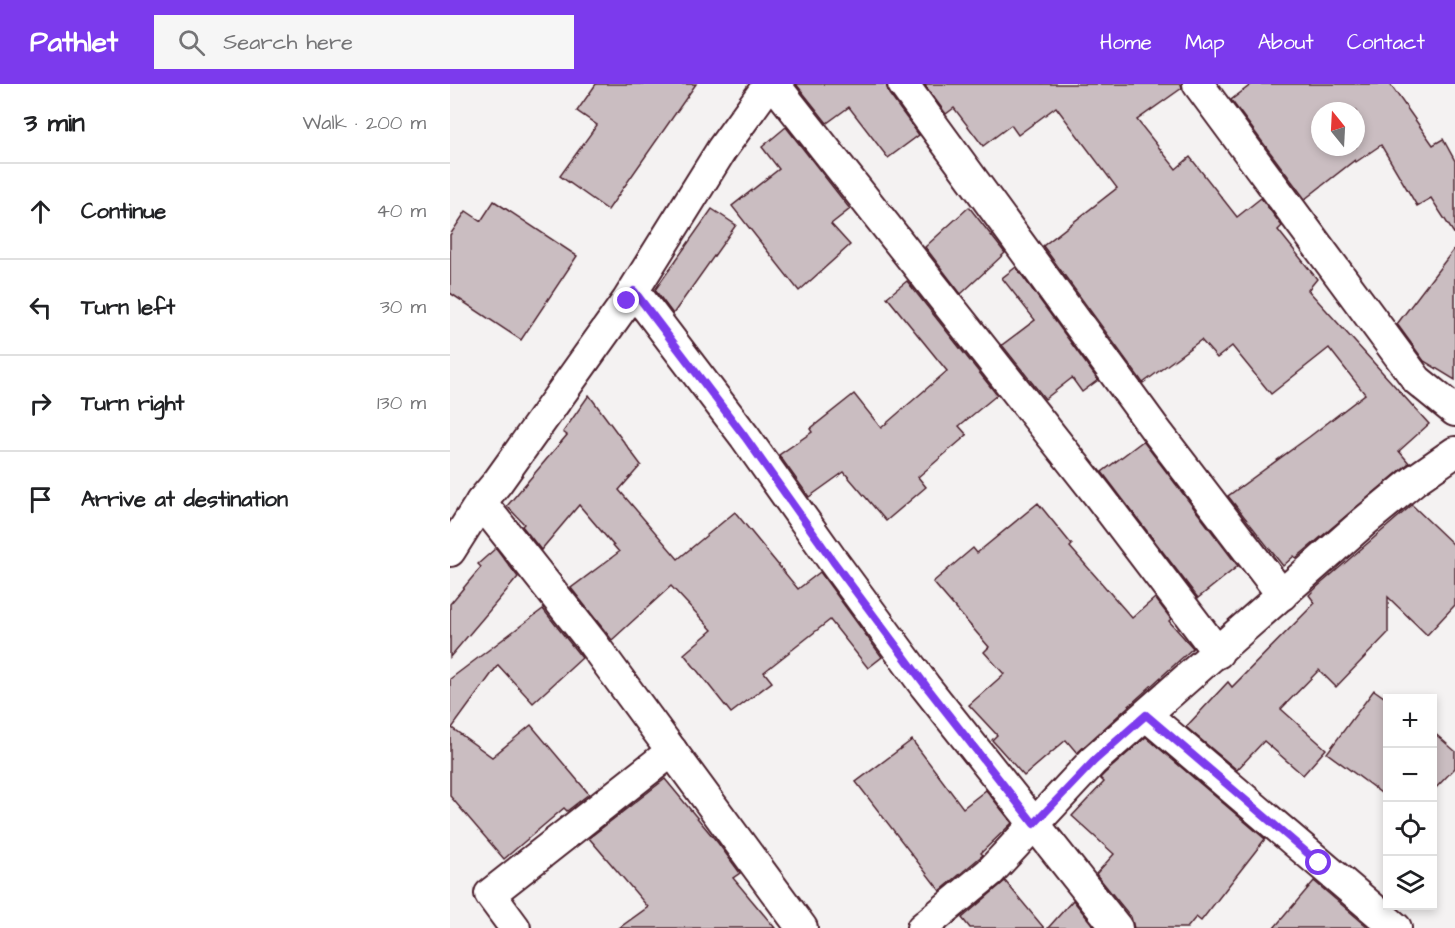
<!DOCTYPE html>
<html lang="en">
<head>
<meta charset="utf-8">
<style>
  :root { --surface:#fff; --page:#f6f6f6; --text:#202124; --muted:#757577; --line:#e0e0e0; --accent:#7c3aed }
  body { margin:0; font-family:"Architects Daughter",sans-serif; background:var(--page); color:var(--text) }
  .controls { position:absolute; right:18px; bottom:18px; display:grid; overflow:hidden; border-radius:0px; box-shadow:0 3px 9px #0003 }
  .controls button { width:54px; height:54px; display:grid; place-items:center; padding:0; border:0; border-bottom:2px solid var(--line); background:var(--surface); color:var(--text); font:30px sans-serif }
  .compass { position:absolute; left:861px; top:18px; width:54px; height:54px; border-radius:50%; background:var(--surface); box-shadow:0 3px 9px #0003; rotate:342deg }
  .stop { position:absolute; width:18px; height:18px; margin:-14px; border:4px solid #7c3aed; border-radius:50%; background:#fff }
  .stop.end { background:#7c3aed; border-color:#fff; box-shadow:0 2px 6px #0008 }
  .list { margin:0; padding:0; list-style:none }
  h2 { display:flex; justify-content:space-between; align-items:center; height:78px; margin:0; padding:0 24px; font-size:26px }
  h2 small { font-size:20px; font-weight:400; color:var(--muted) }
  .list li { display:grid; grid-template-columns:39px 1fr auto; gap:18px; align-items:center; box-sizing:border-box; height:96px; padding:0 24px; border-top:2px solid var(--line) }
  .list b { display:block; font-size:22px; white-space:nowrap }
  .list em { font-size:20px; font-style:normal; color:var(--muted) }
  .icon { flex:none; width:33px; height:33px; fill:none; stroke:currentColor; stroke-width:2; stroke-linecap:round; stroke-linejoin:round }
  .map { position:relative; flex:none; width:1005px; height:844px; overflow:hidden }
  header { display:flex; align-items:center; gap:36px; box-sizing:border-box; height:84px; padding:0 30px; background:var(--accent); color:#fff }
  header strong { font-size:28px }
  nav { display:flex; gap:33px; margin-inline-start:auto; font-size:21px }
  .search { width:420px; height:54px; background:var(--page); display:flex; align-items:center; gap:15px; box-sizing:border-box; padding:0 21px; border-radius:0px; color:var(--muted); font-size:22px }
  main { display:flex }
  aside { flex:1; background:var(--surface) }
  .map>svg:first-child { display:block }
  .building { fill:#cabdc1; stroke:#4a1f2b; stroke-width:1.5; fill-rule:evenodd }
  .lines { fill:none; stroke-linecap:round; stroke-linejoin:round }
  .minor-casing { stroke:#4a1f2b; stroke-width:34 }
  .minor { stroke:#fff; stroke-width:30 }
  .route { stroke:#7c3aed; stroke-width:8 }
</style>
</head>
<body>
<header>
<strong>Pathlet</strong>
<div class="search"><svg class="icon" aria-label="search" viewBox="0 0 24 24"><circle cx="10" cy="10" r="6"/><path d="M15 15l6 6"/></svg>Search here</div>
<nav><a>Home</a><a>Map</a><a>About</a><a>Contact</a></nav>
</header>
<main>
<aside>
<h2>3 min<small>Walk · 200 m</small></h2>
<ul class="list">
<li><svg class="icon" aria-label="ahead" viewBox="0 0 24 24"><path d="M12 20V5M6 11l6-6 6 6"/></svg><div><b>Continue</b></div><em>40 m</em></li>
<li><svg class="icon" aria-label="left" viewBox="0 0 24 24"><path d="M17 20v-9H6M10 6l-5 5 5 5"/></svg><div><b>Turn left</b></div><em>30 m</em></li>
<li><svg class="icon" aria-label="right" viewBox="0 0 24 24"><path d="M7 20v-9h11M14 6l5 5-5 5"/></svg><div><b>Turn right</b></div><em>130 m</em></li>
<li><svg class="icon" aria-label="arrive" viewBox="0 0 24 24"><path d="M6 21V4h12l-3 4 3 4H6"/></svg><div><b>Arrive at destination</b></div></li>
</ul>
</aside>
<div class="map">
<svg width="1005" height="844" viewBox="0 0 1005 844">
  <rect width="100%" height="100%" fill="#f4f2f2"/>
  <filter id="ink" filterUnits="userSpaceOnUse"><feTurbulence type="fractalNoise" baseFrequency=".0167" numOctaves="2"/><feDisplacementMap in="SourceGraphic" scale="12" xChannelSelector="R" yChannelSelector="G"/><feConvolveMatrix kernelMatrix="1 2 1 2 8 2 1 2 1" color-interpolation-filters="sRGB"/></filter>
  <g filter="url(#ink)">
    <g class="building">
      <polygon points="146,0 246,0 158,126 110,92 147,41 127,27"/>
      <polygon points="346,0 436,0 439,10 469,51 438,74 399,23 377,39"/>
      <polygon points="474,0 731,0 732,4 687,36 726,85 740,73 787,133 811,114 832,142 828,146 867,195 858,206 979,340 949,367 959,379 846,474 844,472 833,482 778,412 859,353 915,310 879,264 821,310 782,262 767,274 751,256 693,299 593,162 667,104 606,23 568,51 561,41 533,62 504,24 496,30"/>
      <path d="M802,0h138l43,61 10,-6 12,22v74l-24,-37 -14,8 -36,-61 -25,17 -1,-2 -50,39 -74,-99zM870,27h36v36h-36z"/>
      <polygon points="336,43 400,125 381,140 400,161 349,207 282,122 329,85 312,63"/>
      <polygon points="44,117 127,172 71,256 0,209 0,151 16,127 31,137"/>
      <polygon points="519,123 555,169 511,210 475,163"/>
      <polygon points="262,125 286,141 223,230 205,206"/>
      <polygon points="1005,164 1005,296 974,277 947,240"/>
      <polygon points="566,183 648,296 632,308 622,294 595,315 552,261 585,236 552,194"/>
      <polygon points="457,197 547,311 509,342 517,351 468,393 476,403 436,437 394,388 359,413 329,371 362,348 360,345 404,310 431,344 497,287 437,213"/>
      <polygon points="139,311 191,381 169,406 228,475 285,428 348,505 370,488 432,573 418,584 380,536 314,588 322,598 281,629 234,570 262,546 221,502 162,556 121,504 169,468 129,421 91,466 72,442 74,440 57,422 117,351 113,348"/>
      <polygon points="693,357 788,482 748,514 652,388"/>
      <polygon points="588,419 622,461 620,463 682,534 705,514 721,535 719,537 743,564 627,669 616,656 574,692 542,656 547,651 519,621 554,590 534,568 539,563 483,498 523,464 527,469"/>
      <polygon points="962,421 1005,462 1005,521 977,551 938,513 938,549 886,603 869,586 831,625 876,665 853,691 814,657 787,686 736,643 778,598 782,603 865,519 859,511 867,503"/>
      <polygon points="46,464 68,493 0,573 0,520 31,483 28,480"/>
      <polygon points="93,525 132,574 83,619 48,581 2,644 42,673 81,641 139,710 117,727 114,724 54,775 0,712 0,595"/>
      <polygon points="924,606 938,616 938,714 877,669"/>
      <polygon points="982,647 1005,667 1005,684 982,708"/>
      <polygon points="696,653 815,755 751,837 746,833 737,844 684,844 681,833 646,790 664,770 622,732 654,698 650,694 655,689"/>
      <polygon points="462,656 513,724 536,706 562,739 531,769 533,771 528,775 490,807 406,698"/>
      <polygon points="215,695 268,759 290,789 283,794 325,844 169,844 198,823 139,754"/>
      <polygon points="555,797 594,844 520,844 512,834"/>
      <polygon points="864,797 919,844 824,844"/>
      <polygon points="623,816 645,844 598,844"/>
    </g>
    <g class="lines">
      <g class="minor-casing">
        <g id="minor">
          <polyline points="324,0 649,412 768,569"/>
          <polyline points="453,0 705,345 832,511"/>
          <polyline points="748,0 967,296 1005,327"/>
          <polyline points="184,207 295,353 383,477 475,602 667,844"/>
          <polyline points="31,418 141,557 352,844"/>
          <polyline points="0,467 31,418 47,399 177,217 272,65 319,0"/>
          <polyline points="696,631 946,844"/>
          <polyline points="65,844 40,810 222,667"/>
          <polyline points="472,844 540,788 643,677 915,437 966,395 1005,368"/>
        </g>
      </g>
      <use href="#minor" class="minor"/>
    </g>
  </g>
  <g class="lines" filter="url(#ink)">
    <polyline class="route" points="177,217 184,207 295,353 383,477 476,602 584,740 644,677 696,631 869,779"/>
  </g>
</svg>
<div class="controls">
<button>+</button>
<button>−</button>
<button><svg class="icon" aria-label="locate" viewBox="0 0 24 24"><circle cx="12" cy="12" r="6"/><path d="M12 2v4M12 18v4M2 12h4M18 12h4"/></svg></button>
<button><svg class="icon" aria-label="layers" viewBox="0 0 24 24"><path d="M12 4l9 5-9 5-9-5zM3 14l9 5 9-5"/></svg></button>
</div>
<svg class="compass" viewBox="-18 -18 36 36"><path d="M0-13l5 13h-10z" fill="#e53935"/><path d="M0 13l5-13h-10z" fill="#757577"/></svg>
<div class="stop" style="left:869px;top:779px"></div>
<div class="stop end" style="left:177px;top:217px"></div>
</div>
</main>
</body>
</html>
